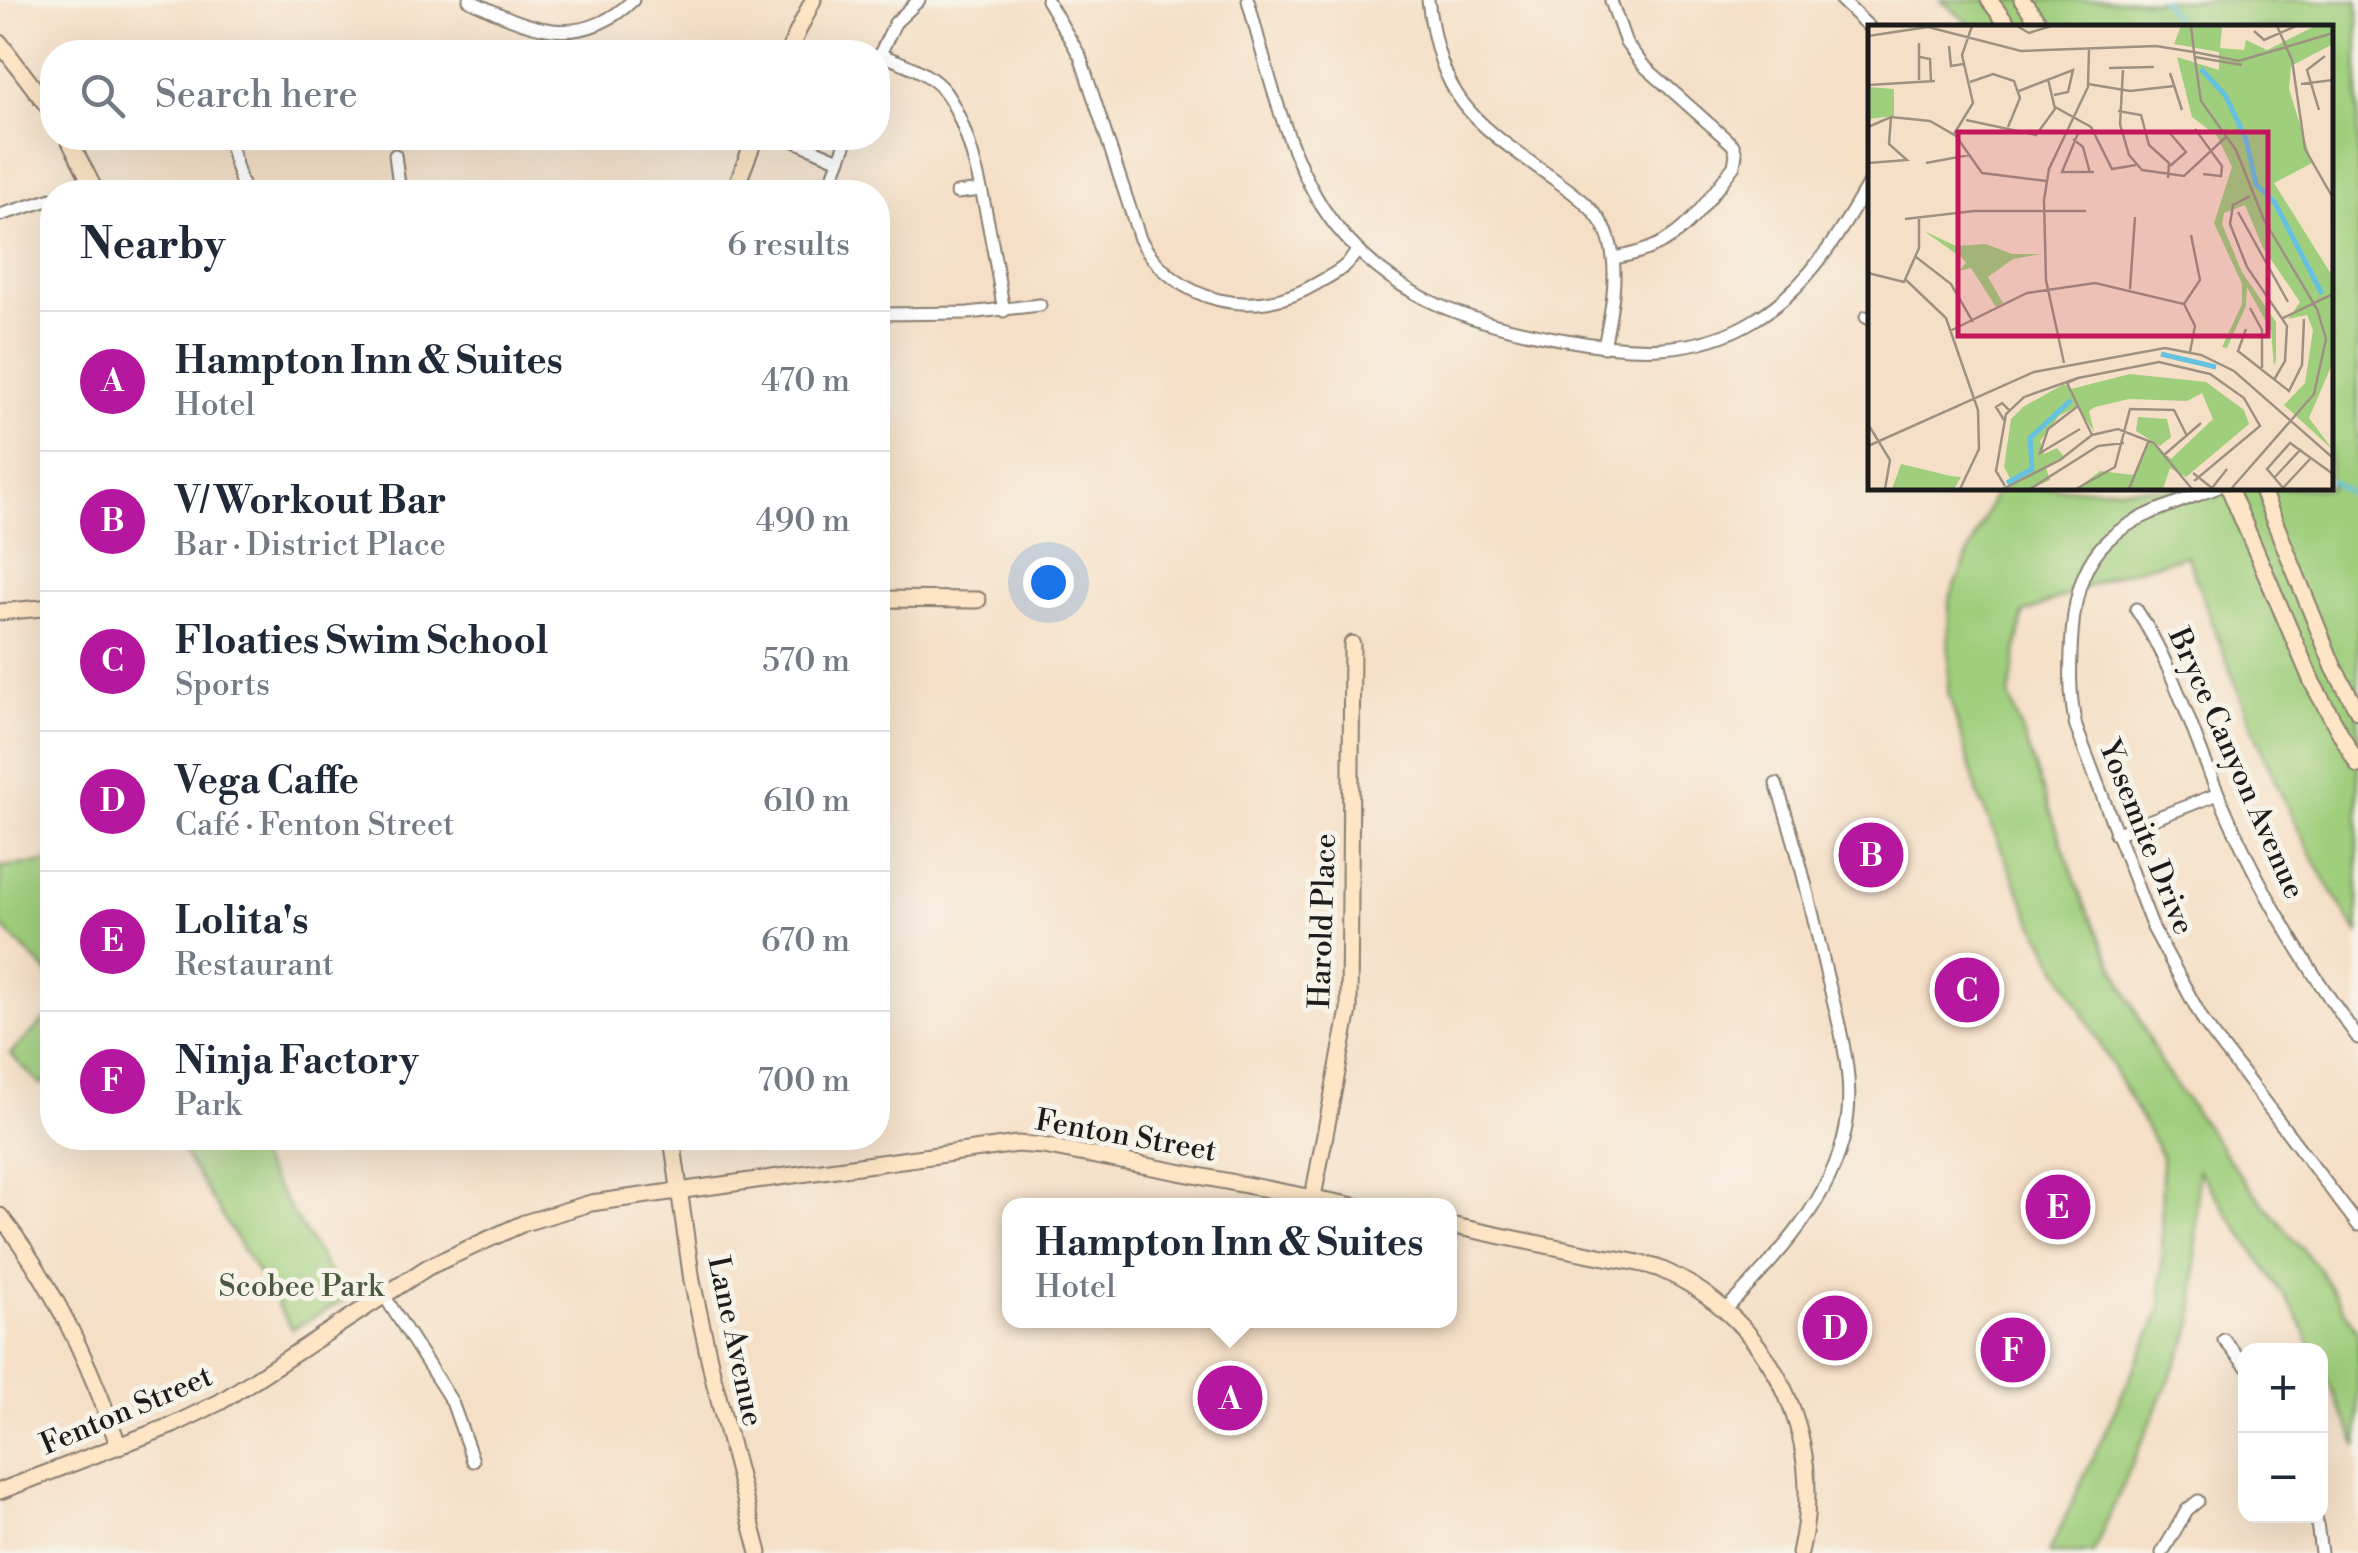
<!DOCTYPE html>
<html lang="en">
<head>
<meta charset="utf-8">
<style>
  :root { --surface:#fff; --page:#f2f2f3; --text:#1f2937; --muted:#747a83; --line:#e0e1e3; --accent:#b5179e }
  body { margin:0; font-family:"Libre Bodoni",serif; background:var(--page); color:var(--text) }
  .controls { position:absolute; right:30px; bottom:30px; display:grid; overflow:hidden; border-radius:20px; box-shadow:0 10px 40px #0002 }
  .controls button { width:90px; height:90px; display:grid; place-items:center; padding:0; border:0; border-bottom:2px solid var(--line); background:var(--surface); color:var(--text); font:50px sans-serif }
  .you { position:absolute; left:1048px; top:582px; width:35px; height:35px; margin:-25px; border:8px solid #fff; border-radius:50%; background:#1a73e8; box-shadow:0 0 0 15px #1a73e833 }
  .badge { display:grid; place-items:center; width:65px; height:65px; border-radius:50%; background:var(--accent); color:#fff; font-size:32px; font-weight:700 }
  .pin { position:absolute; translate:-50% -50%; border:5px solid #fff; box-shadow:0 2px 10px #0006 }
  .popup { position:absolute; left:1002px; top:1198px; width:455px; height:130px; box-sizing:border-box; display:grid; place-content:center; border-radius:20px; background:var(--surface); filter:drop-shadow(0 2px 8px #0005); font-size:32px; white-space:nowrap; color:var(--muted) }
  .popup b { font-size:38px; color:var(--text) }
  .popup::after { content:''; position:absolute; left:50%; top:100%; margin-left:-20px; border:20px solid transparent; border-top-color:var(--surface) }
  .list { margin:0; padding:0; list-style:none }
  h2 { display:flex; justify-content:space-between; align-items:center; height:130px; margin:0; padding:0 40px; font-size:42px }
  h2 small { font-size:32px; font-weight:400; color:var(--muted) }
  .list li { display:grid; grid-template-columns:65px 1fr auto; gap:30px; align-items:center; box-sizing:border-box; height:140px; padding:0 40px; border-top:2px solid var(--line) }
  .list b { display:block; font-size:38px; white-space:nowrap }
  .list p { margin:0; font-size:32px; white-space:nowrap; color:var(--muted) }
  .list em { font-size:32px; font-style:normal; color:var(--muted) }
  .icon { flex:none; width:55px; height:55px; fill:none; stroke:currentColor; stroke-width:2; stroke-linecap:round; stroke-linejoin:round }
  .map { position:relative; flex:none; width:2358px; height:1553px; overflow:hidden }
  .search { position:absolute; background:var(--surface); box-shadow:0 10px 40px #0002; left:40px; top:40px; width:850px; height:110px; display:flex; align-items:center; gap:25px; box-sizing:border-box; padding:0 35px; border-radius:40px; color:var(--muted); font-size:38px }
  .panel { position:absolute; background:var(--surface); box-shadow:0 10px 40px #0002; left:40px; top:180px; width:850px; height:970px; border-radius:40px }
  .map>svg:first-child { display:block }
  .green { fill:#9fce7c; stroke:#5e754c; stroke-width:2.5 }
  .lines { fill:none; stroke-linecap:round; stroke-linejoin:round }
  .stream { stroke:#64c1e2; stroke-width:4 }
  .street-casing { stroke:#887e71; stroke-width:15 }
  .secondary-casing { stroke:#887e71; stroke-width:19 }
  .street { stroke:#fff; stroke-width:11 }
  .secondary { stroke:#fde5c5; stroke-width:15 }
  .labels { text-anchor:middle; stroke-width:10; stroke-linejoin:round; paint-order:stroke }
  .street-label { font-size:30px; fill:#1c1c1c; stroke:#f7f3e8 }
  .park-label { font-size:30px; fill:#4a5a3e; stroke:#f7f3e8 }
  .inset-river { fill:none; stroke:#64c1e2; stroke-width:5 }
  .inset-road { fill:none; stroke:#9e9182; stroke-width:2.5 }
  .view { fill:#c2185b; fill-opacity:0.15; stroke:#c2185b; stroke-width:5 }
  .inset-edge { fill:none; stroke:#1c1c1c; stroke-width:5 }
</style>
</head>
<body>
<div class="map">
<svg width="2358" height="1553" viewBox="0 0 2358 1553">
  <rect width="100%" height="100%" fill="#f7f3e8"/>
  <filter id="ink" filterUnits="userSpaceOnUse"><feTurbulence type="fractalNoise" baseFrequency=".01" numOctaves="2"/><feDisplacementMap in="SourceGraphic" scale="20" xChannelSelector="R" yChannelSelector="G"/><feConvolveMatrix kernelMatrix="1 2 1 2 8 2 1 2 1" color-interpolation-filters="sRGB"/></filter>
  <filter id="wash" filterUnits="userSpaceOnUse"><feTurbulence type="fractalNoise" baseFrequency=".0048" numOctaves="4" result="noise"/><feDisplacementMap in="SourceGraphic" scale="40" xChannelSelector="R" yChannelSelector="G"/><feGaussianBlur stdDeviation="2.25" result="paint"/><feColorMatrix in="noise" values="0 0 0 0 0 0 0 0 0 0 0 0 0 0 0 0 0 1.4 0 .05"/><feComposite in="paint" operator="in"/></filter>
  <g filter="url(#wash)">
    <rect width="100%" height="100%" fill="#f5dfc6"/>
    <g class="green">
      <path d="M1941,0h417v933c-78,-115 -122,-249 -171,-378l-72,20 -92,39 -14,82 73,203 80,167 82,114 75,89 39,64v114l-37,-81 -1,-16h-7l-18,-38 -97,-142 -4,154 -101,229h-44l112,-243 1,-153 -131,-239 -52,-121 -31,-105 1,-92 48,-112h333v-460l-357,-1z"/>
      <polygon points="52,862 52,977 0,925 0,867"/>
      <polygon points="52,1013 52,1073 41,1085 10,1054"/>
      <polygon points="174,1138 246,1138 346,1299 292,1329"/>
    </g>
    <g class="lines">
      <g class="stream">
        <polyline points="2162,0 2180,28"/>
        <polyline points="2330,480 2358,499"/>
      </g>
    </g>
  </g>
  <g filter="url(#ink)">
    <g class="lines">
      <g class="street-casing">
        <g id="street">
          <path d="M469,0c59,28 110,52 164,0"/>
          <path d="M1047,0l33,56 60,183c36,65 114,82 176,45 17,-10 32,-16 41,-34"/>
          <path d="M1248,0c19,70 42,168 87,225 61,76 138,99 231,115 65,12 131,16 190,-21 52,-31 85,-87 114,-138"/>
          <path d="M1428,0c13,103 46,122 126,179 21,15 43,30 53,54 14,35 4,79 -3,114"/>
          <polyline points="1841,0 1870,28"/>
          <path d="M1611,1l15,42 17,22 90,80 3,9 -2,12c-39,50 -54,82 -121,92"/>
          <path d="M879,54c22,9 44,15 62,33 35,37 53,170 63,224"/>
          <polyline points="878,58 895,23 919,0"/>
          <polyline points="228,138 244,192"/>
          <polyline points="788,138 839,160"/>
          <polyline points="395,155 400,192"/>
          <polyline points="64,192 89,179"/>
          <polyline points="827,192 848,138"/>
          <polyline points="957,193 981,190"/>
          <polyline points="0,215 52,199"/>
          <polyline points="878,314 968,313 1040,305"/>
          <polyline points="1866,317 1870,319"/>
          <path d="M2216,488c-86,33 -137,42 -144,146 -2,32 -3,61 4,93l77,201 52,96 153,201"/>
          <path d="M2136,609c37,56 55,120 81,182 36,87 85,171 141,247"/>
          <polyline points="2115,834 2218,794"/>
          <polyline points="385,1297 452,1402 473,1461"/>
          <path d="M1726,1309c50,-50 107,-111 120,-182 10,-52 -9,-109 -21,-159 -14,-62 -28,-124 -49,-184"/>
          <polyline points="2224,1340 2246,1366"/>
          <polyline points="2316,1516 2321,1553"/>
          <polyline points="2162,1553 2187,1510 2198,1501"/>
        </g>
      </g>
      <g class="secondary-casing">
        <g id="secondary">
          <polyline points="1989,0 2010,28"/>
          <polyline points="2022,0 2043,28"/>
          <polyline points="0,43 52,112"/>
          <polyline points="788,52 813,0"/>
          <polyline points="68,138 96,192"/>
          <polyline points="734,192 755,138"/>
          <polyline points="2229,488 2313,684 2358,765"/>
          <polyline points="2261,488 2334,668 2358,711"/>
          <polyline points="878,599 978,600"/>
          <polyline points="0,612 52,607"/>
          <polyline points="672,1138 692,1281 714,1381 759,1553"/>
          <polyline points="1313,1197 1349,1010 1352,644"/>
          <path d="M0,1216c53,67 91,150 119,231"/>
          <path d="M1450,1225c50,11 100,21 150,31 19,4 42,6 60,13 111,48 168,168 140,284"/>
          <polyline points="0,1491 173,1425 220,1402 428,1267 524,1223 591,1203 1017,1144 1043,1146 1355,1206"/>
        </g>
      </g>
      <use href="#street" class="street"/>
      <use href="#secondary" class="secondary"/>
    </g>
  </g>
  <g class="labels">
    <g class="street-label">
      <text transform="translate(2237 763) rotate(66)" y="10">Bryce Canyon Avenue</text>
      <text transform="translate(2147 837) rotate(68)" y="10">Yosemite Drive</text>
      <text transform="translate(1322 921) rotate(-88)" y="10">Harold Place</text>
      <text transform="translate(1126 1135) rotate(10)" y="10">Fenton Street</text>
      <text transform="translate(736 1341) rotate(78)" y="10">Lane Avenue</text>
      <text transform="translate(126 1410) rotate(-23)" y="10">Fenton Street</text>
    </g>
    <g class="park-label">
      <text x="301" y="1296">Scobee Park</text>
    </g>
  </g>
  <g transform="translate(1868 25)">
    <rect width="465" height="465" fill="#f5dfc6"/>
    <path d="M313,1l41,1 -2,21 24,2 2,-10 21,10 48,-24h18v18l-42,22 -2,23 23,74 -38,20 59,94v85l-24,56 24,32 -49,-45 21,-22 8,-53 -6,-15 -19,4 12,-17 -37,-54 -18,-43 -21,8 -2,11 20,48 34,50v38l-2,6 -3,-35 -24,-44 -1,19 -19,42 -5,-1 20,-43v-20l-28,-61 18,-56 -15,-31 -25,-19 -15,-60 42,13v-18l-45,-8zM0,62l26,2v27l-26,3zM56,206l32,15 30,-2 26,10h29l-28,5 -25,18 15,26 -7,4 -25,-39 -12,3 7,-8 -4,-5zM262,349l76,8 38,28 5,14 -63,53 -16,-9 -7,21h-87l24,-18 33,4 17,-34 21,18 42,-40 -11,-26 -15,8 -58,-2 -34,8 -6,4 5,21 -17,-26 -18,10 -19,25 4,13 13,-6 8,10 -19,10 4,12 -19,9h-26l7,-7 -8,-15 7,-48 12,-12 41,-23 7,5zM270,392l29,2 4,18 -11,9 -24,-15zM33,439l50,12 10,1 -7,12h-62z" fill="#9fce7c"/>
    <path class="inset-river" d="M333,44l24,26 21,44 10,45 19,19 47,91M293,329l55,13M139,458l25,-14 -2,-31 41,-38"/>
    <path class="inset-road" d="M149,1l12,7 22,-7M323,1l3,26 45,9 94,-28M409,1l15,34 13,89 28,49M386,6l10,9 32,-14M0,11l60,-9 93,24 135,-5 38,6 7,49 35,49 28,70 53,89 9,30 -12,55 -83,95M51,18v37M81,21l2,20 12,-2M52,32l10,2 1,22M327,32l47,8M241,43l45,-1M255,45l-3,54 9,31 13,15 42,6 42,-39M302,48l12,37M102,57l23,-8 21,7 6,17 -12,29M220,59l42,7 44,-5M433,59l32,-4M0,60l67,-4M151,66l54,-21 -5,22 -14,3M187,82l36,20 21,42 24,-4M451,85l-12,-40 18,-14M250,86l23,4 8,30 20,18 -1,15M98,95l70,15 19,-26 -7,-30M0,102l23,-10 39,4 26,15 26,37 64,8M327,104l27,37 -1,10 -18,-2M211,106l-17,41h32M301,107l17,20 -16,14M86,109l19,-31 -11,-48 10,-29M205,114l10,8 7,26M0,138l39,-3 -18,-16 2,-27M58,138l43,-8M382,171l-17,9 -3,19 17,43 40,59 -2,35 -11,19M370,187l50,90M37,194l69,-8h112M48,232l35,27 22,38M0,248l36,9 15,-34v-31M37,254l41,39 32,92 1,39 -19,40M262,264l5,-72M316,279l16,-24 -9,-45M382,283l12,22v38M415,293l50,-24M378,304l-8,22 51,40 13,-26 2,-46M82,306l77,-38 68,-10 89,21 11,22 -5,26M196,338l-18,-83 -2,-80 5,-31 39,-82 1,-37M210,353l81,-16 51,12 34,24 16,28 -66,55M199,358l25,52M210,381l-30,23 -8,24 40,-24M136,395l-8,-13 6,-4 7,7M0,399l22,36 -5,29M0,421l166,-74 131,-24 36,7 33,16 99,87M296,430l37,-32M325,448l19,15 15,-19M406,453l27,-29M137,461l-9,-15 10,-57 18,-17 54,-19 -11,5M415,463l27,-29M135,464l57,-29 32,-25 26,-6 36,14 38,46M162,464l68,-43 26,-3M208,464l39,-22 15,-58 44,1 13,26M261,464l20,-49M416,464l-17,-20 23,-26 43,31"/>
    <path class="view" d="M90,107h310v204h-310z"/>
    <rect width="465" height="465" class="inset-edge"/>
  </g>
</svg>
<div class="controls">
<button>+</button>
<button>−</button>
</div>
<div class="you"></div>
<div class="pin badge" style="left:1230px;top:1398px">A</div>
<div class="popup"><b>Hampton Inn &amp; Suites</b>Hotel</div>
<div class="pin badge" style="left:1871px;top:855px">B</div>
<div class="pin badge" style="left:1967px;top:990px">C</div>
<div class="pin badge" style="left:1835px;top:1328px">D</div>
<div class="pin badge" style="left:2058px;top:1207px">E</div>
<div class="pin badge" style="left:2013px;top:1350px">F</div>
<div class="search"><svg class="icon" aria-label="search" viewBox="0 0 24 24"><circle cx="10" cy="10" r="6"/><path d="M15 15l6 6"/></svg>Search here</div>
<section class="panel">
<h2>Nearby<small>6 results</small></h2>
<ul class="list">
<li><span class="badge">A</span><div><b>Hampton Inn &amp; Suites</b><p>Hotel</p></div><em>470 m</em></li>
<li><span class="badge">B</span><div><b>V/ Workout Bar</b><p>Bar · District Place</p></div><em>490 m</em></li>
<li><span class="badge">C</span><div><b>Floaties Swim School</b><p>Sports</p></div><em>570 m</em></li>
<li><span class="badge">D</span><div><b>Vega Caffe</b><p>Café · Fenton Street</p></div><em>610 m</em></li>
<li><span class="badge">E</span><div><b>Lolita's</b><p>Restaurant</p></div><em>670 m</em></li>
<li><span class="badge">F</span><div><b>Ninja Factory</b><p>Park</p></div><em>700 m</em></li>
</ul>
</section>
</div>
</body>
</html>
